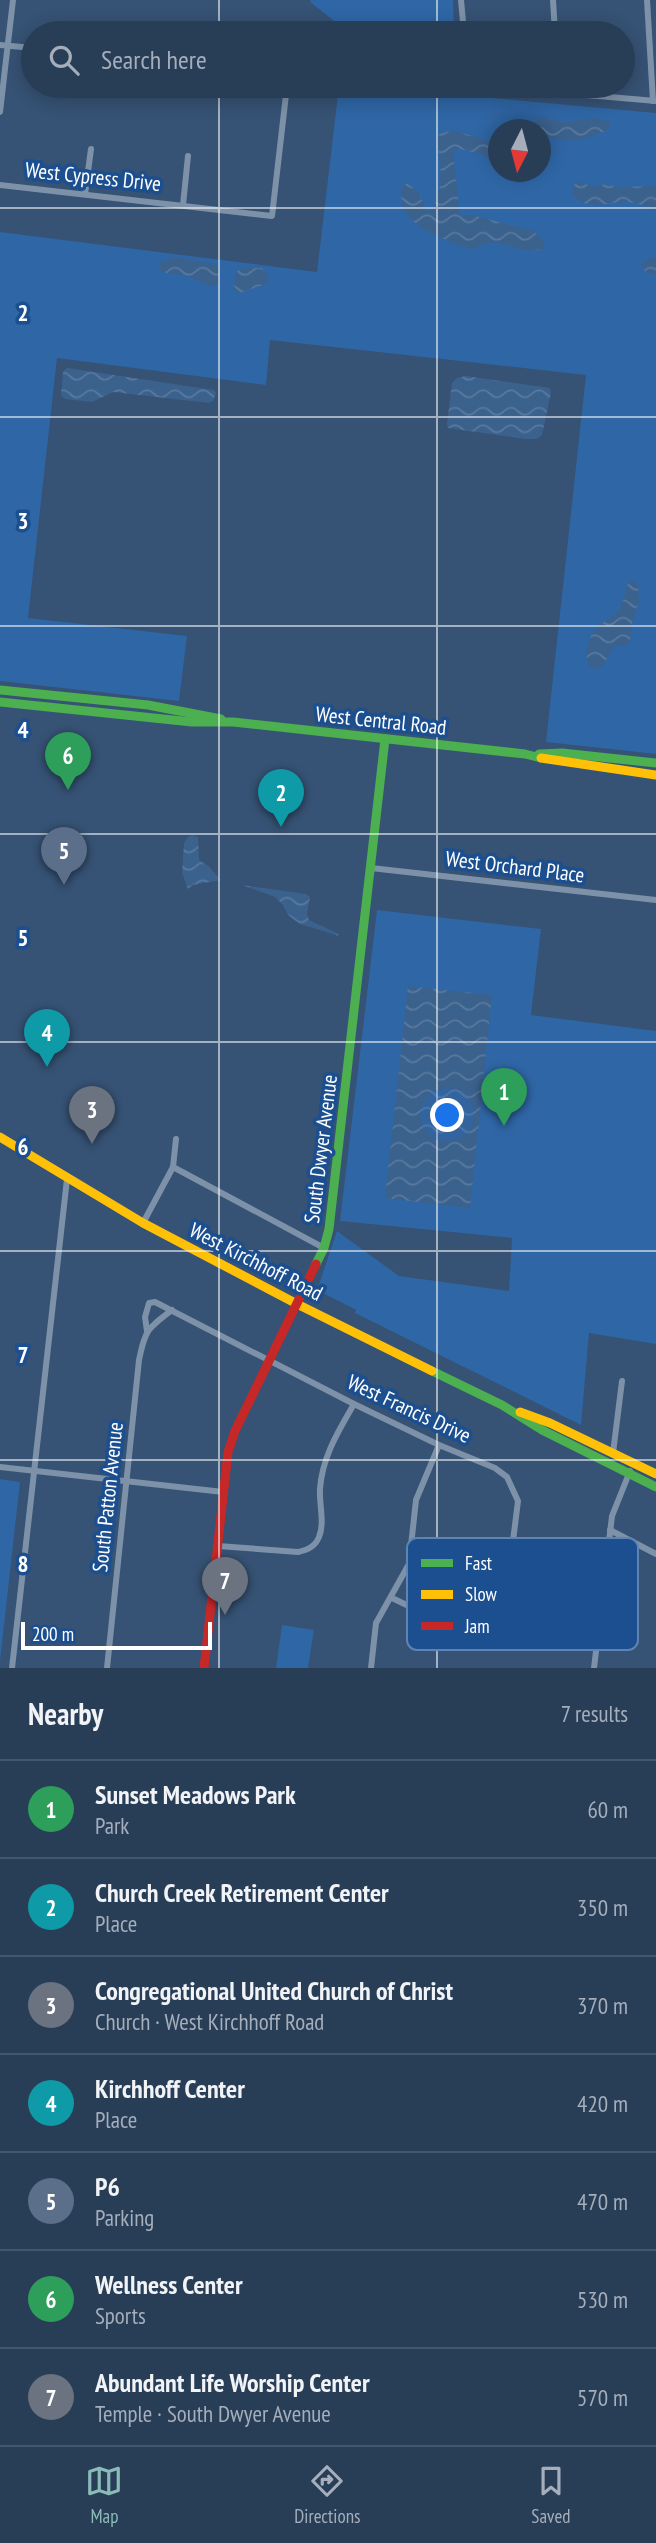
<!DOCTYPE html>
<html lang="en">
<head>
<meta charset="utf-8">
<style>
  :root { --surface:#283e57; --page:#30455d; --text:#f1f3f6; --muted:#a5aeba; --line:#44576d; --accent:#8bbbb9 }
  body { margin:0; font-family:"PT Sans Narrow",sans-serif; background:var(--page); color:var(--text) }
  .compass { position:absolute; left:488px; top:119px; width:63px; height:63px; border-radius:50%; background:var(--surface); box-shadow:0 4px 18px #0003; rotate:186deg }
  .scale { position:absolute; left:21px; bottom:18px; width:191px; box-sizing:border-box; padding-left:7px; border:4px solid #fff; border-top:0; font-size:19px; line-height:24px; white-space:nowrap; color:#fff; -webkit-text-stroke:5px #1b4f8f; paint-order:stroke }
  .you { position:absolute; left:448px; top:1116px; width:24px; height:24px; margin:-18px; border:5px solid #fff; border-radius:50%; background:#1a73e8; box-shadow:0 0 0 10px #1a73e833 }
  .badge { display:grid; place-items:center; width:46px; height:46px; border-radius:50%; background:var(--accent); color:#fff; font-size:23px; font-weight:700 }
  .pin { position:absolute; translate:-50% -58px; filter:drop-shadow(0 2px 4px #0008) }
  .pin::after { content:''; position:absolute; top:37px; width:24px; height:21px; background:inherit; clip-path:polygon(0 0,100% 0,50% 100%) }
  .list { margin:0; padding:0; list-style:none }
  h2 { display:flex; justify-content:space-between; align-items:center; height:91px; margin:0; padding:0 28px; font-size:30px }
  h2 small { font-size:23px; font-weight:400; color:var(--muted) }
  .list li { display:grid; grid-template-columns:46px 1fr auto; gap:21px; align-items:center; box-sizing:border-box; height:98px; padding:0 28px; border-top:2px solid var(--line) }
  .list b { display:block; font-size:26px; white-space:nowrap }
  .list p { margin:0; font-size:23px; white-space:nowrap; color:var(--muted) }
  .list em { font-size:23px; font-style:normal; color:var(--muted) }
  .icon { flex:none; width:38px; height:38px; fill:none; stroke:currentColor; stroke-width:2; stroke-linecap:round; stroke-linejoin:round }
  .map { position:relative; flex:none; width:656px; height:1668px; overflow:hidden }
  .search { position:absolute; background:var(--surface); box-shadow:0 4px 18px #0003; left:21px; right:21px; top:21px; height:77px; display:flex; align-items:center; gap:18px; box-sizing:border-box; padding:0 24px; border-radius:38px; color:var(--muted); font-size:26px }
  .sheet { height:777px; background:var(--surface) }
  nav { display:flex; justify-content:space-around; align-items:center; box-sizing:border-box; height:98px; border-top:2px solid var(--line); background:var(--surface); font-size:19px; color:var(--muted) }
  nav a { display:grid; justify-items:center; gap:4px }
  nav .on { color:var(--accent) }
  .map>svg:first-child { display:block }
  .green { fill:#2f66a5; fill-rule:evenodd }
  .water { fill:url(#water-waves) }
  .lines { fill:none; stroke-linecap:round; stroke-linejoin:round }
  .street { stroke:#7d92a8; stroke-width:6 }
  .fast { stroke:#4caf50; stroke-width:9 }
  .slow { stroke:#ffc107; stroke-width:9 }
  .jam { stroke:#c62828; stroke-width:9 }
  .grid { fill:none; stroke:#fff; stroke-width:2; stroke-opacity:0.55 }
  .labels { text-anchor:middle; stroke-width:7; stroke-linejoin:round; paint-order:stroke }
  .street-label { font-size:21px; fill:#fff; stroke:#1b4f8f }
  .key { fill:#1b4f8f; stroke:#5f84b1; stroke-width:2 }
  .key-label { font-size:19px; fill:#fff }
  .grid-label { font-size:23px; text-anchor:middle; font-weight:bold; fill:#fff; stroke:#1b4f8f; stroke-width:7; stroke-linejoin:round; paint-order:stroke }
</style>
</head>
<body>
<div class="map">
<svg width="656" height="1668" viewBox="0 0 656 1668">
  <defs>
    <pattern id="water-waves" width="16" height="10" patternUnits="userSpaceOnUse" patternTransform="scale(1.75)"><rect width="16" height="10" fill="#3b618d"/><path d="M0 5q4-4 8 0t8 0" fill="none" stroke="#58799e"/></pattern>
  </defs>
  <rect width="100%" height="100%" fill="#365274"/>
  <g class="green">
    <polygon points="311,0 453,0 454,33 393,33 343,28 310,2"/>
    <path d="M339,86h22l295,27v641l-110,-12 40,-367 -316,-35 -4,45 -209,-27 -29,260 159,18 -8,65 -179,-20v-449l317,40zM498,130h42v42h-42z"/>
    <polygon points="377,910 541,929 531,1015 656,1031 656,1344 589,1333 581,1425 355,1313 356,1310 317,1290 337,1231 399,1276 509,1291 512,1238 340,1221"/>
    <polygon points="0,1479 20,1482 0,1661"/>
    <polygon points="282,1625 314,1630 308,1668 276,1668"/>
  </g>
  <g class="water">
    <path d="M545,117l19,5 31,-4 16,5 -2,6c-22,11 -45,16 -68,6l-1,-5 -9,-1c1,-7 6,-11 14,-12z"/>
    <path d="M454,131l19,5 25,10v18l-18,-10 -23,-6 -4,3 7,65 12,-1 61,16 11,10v7c-20,9 -38,-9 -57,-5 -6,1 -11,5 -16,6 -26,-9 -84,-27 -67,-65h4l10,8 9,20 6,-2c12,-31 7,-43 4,-74l6,-4z"/>
    <path d="M578,182l17,5 11,-3 12,3 38,-1v24c-9,-3 -18,-7 -27,-8 -18,-1 -46,11 -57,-9l1,-7z"/>
    <path d="M175,257l39,7 5,4v14l-4,4c-10,0 -17,-6 -27,-10 -9,-3 -19,0 -28,-6v-7z"/>
    <polygon points="656,257 656,274 647,274 641,265 648,259"/>
    <polygon points="247,268 262,268 268,276 268,283 240,293 234,290 235,276 238,270"/>
    <polygon points="67,368 214,390 216,393 213,401 209,403 113,392 92,402 65,399 61,395 63,372"/>
    <polygon points="466,376 550,388 551,393 542,435 537,439 525,439 448,428 447,424 452,383 457,378"/>
    <path d="M631,580l7,3 1,19 -7,21 -2,19 -5,4h-11l-12,21 -10,2c-5,-5 -6,-8 -5,-15 1,-34 26,-30 34,-48 5,-9 2,-18 10,-26z"/>
    <polygon points="193,835 198,837 199,860 208,866 221,880 193,885 188,889 182,873 184,843 188,837"/>
    <polygon points="242,885 306,894 310,897 307,914 309,920 337,933 339,936 300,924 288,915 283,905 275,897"/>
    <polygon points="408,986 492,995 470,1208 385,1198"/>
  </g>
  <g class="lines">
    <g class="street">
      <polyline points="461,0 464,33"/>
      <polyline points="553,0 555,33"/>
      <polyline points="647,0 653,101"/>
      <polyline points="0,45 33,48"/>
      <polyline points="482,86 656,101"/>
      <polyline points="0,112 13,0"/>
      <polyline points="0,185 272,216 287,86"/>
      <polyline points="85,194 91,149"/>
      <polyline points="183,205 188,156"/>
      <polyline points="371,868 656,900"/>
      <polyline points="173,1167 324,1248"/>
      <polyline points="143,1223 173,1167 176,1139"/>
      <polyline points="147,1331 145,1317 149,1303 155,1302 354,1404 439,1445 495,1468 507,1477 518,1501 505,1605 499,1611 485,1615 413,1608 392,1598"/>
      <polyline points="613,1453 622,1381"/>
      <polyline points="0,1467 223,1492"/>
      <polyline points="610,1530 656,1554"/>
      <path d="M218,1546l80,6c9,-2 17,-5 21,-15 6,-14 0,-33 1,-48 2,-32 19,-59 34,-85"/>
      <polyline points="513,1551 606,1563"/>
      <polyline points="12,1668 67,1179"/>
      <path d="M107,1668l32,-308c6,-30 8,-31 33,-50"/>
      <polyline points="371,1668 376,1623 409,1564 416,1500 439,1445"/>
      <polyline points="594,1668 612,1516 630,1471"/>
    </g>
    <g class="fast">
      <polyline points="0,690 148,705 221,719"/>
      <polyline points="0,702 192,722 233,722 525,754 541,758"/>
      <polyline points="539,754 562,753 656,763"/>
      <polyline points="316,1264 324,1248 329,1229 385,739"/>
      <polyline points="432,1371 502,1405 542,1430 656,1487"/>
    </g>
    <g class="slow">
      <polyline points="541,758 656,775"/>
      <polyline points="0,1137 143,1223 297,1304 432,1371"/>
      <polyline points="520,1412 550,1423 656,1474"/>
    </g>
    <polyline class="jam" points="204,1668 228,1452 235,1431 316,1264"/>
  </g>
  <path class="grid" d="M219,0v33M437,0v33M219,86v1582M437,86v1582M0,208h656M0,417h656M0,626h656M0,834h656M0,1042h656M0,1251h656M0,1460h656"/>
  <g class="labels">
    <g class="street-label">
      <text transform="translate(93 177) rotate(6)" y="7">West Cypress Drive</text>
      <text transform="translate(381 721) rotate(6)" y="7">West Central Road</text>
      <text transform="translate(515 867) rotate(7)" y="7">West Orchard Place</text>
      <text transform="translate(321 1149) rotate(-83)" y="7">South Dwyer Avenue</text>
      <text transform="translate(256 1262) rotate(27)" y="7">West Kirchhoff Road</text>
      <text transform="translate(409 1409) rotate(25)" y="7">West Francis Drive</text>
      <text transform="translate(108 1497) rotate(-84)" y="7">South Patton Avenue</text>
    </g>
  </g>
  <rect x="407" y="1538" width="231" height="112" rx="10" class="key"/>
  <rect x="421" y="1559" width="32" height="8" fill="#4caf50"/>
  <rect x="421" y="1590" width="32" height="9" fill="#ffc107"/>
  <rect x="421" y="1622" width="32" height="8" fill="#c62828"/>
  <g class="key-label">
    <text x="465" y="1570">Fast</text>
    <text x="465" y="1601">Slow</text>
    <text x="465" y="1633">Jam</text>
  </g>
  <g class="grid-label">
    <text x="23" y="321">2</text>
    <text x="23" y="529">3</text>
    <text x="23" y="738">4</text>
    <text x="23" y="946">5</text>
    <text x="23" y="1155">6</text>
    <text x="23" y="1363">7</text>
    <text x="23" y="1572">8</text>
  </g>
</svg>
<svg class="compass" viewBox="-18 -18 36 36"><path d="M0-13l5 13h-10z" fill="#e53935"/><path d="M0 13l5-13h-10z" fill="#a5aeba"/></svg>
<div class="scale">200 m</div>
<div class="you"></div>
<div class="pin badge" style="left:504px;top:1126px;background:#2e9e5b">1</div>
<div class="pin badge" style="left:281px;top:827px;background:#0f9aa8">2</div>
<div class="pin badge" style="left:92px;top:1144px;background:#6b7280">3</div>
<div class="pin badge" style="left:47px;top:1067px;background:#0f9aa8">4</div>
<div class="pin badge" style="left:64px;top:885px;background:#5c6f8a">5</div>
<div class="pin badge" style="left:68px;top:790px;background:#2e9e5b">6</div>
<div class="pin badge" style="left:225px;top:1615px;background:#6b7280">7</div>
<div class="search"><svg class="icon" aria-label="search" viewBox="0 0 24 24"><circle cx="10" cy="10" r="6"/><path d="M15 15l6 6"/></svg>Search here</div>
</div>
<section class="sheet">
<h2>Nearby<small>7 results</small></h2>
<ul class="list">
<li><span class="badge" style="background:#2e9e5b">1</span><div><b>Sunset Meadows Park</b><p>Park</p></div><em>60 m</em></li>
<li><span class="badge" style="background:#0f9aa8">2</span><div><b>Church Creek Retirement Center</b><p>Place</p></div><em>350 m</em></li>
<li><span class="badge" style="background:#6b7280">3</span><div><b>Congregational United Church of Christ</b><p>Church · West Kirchhoff Road</p></div><em>370 m</em></li>
<li><span class="badge" style="background:#0f9aa8">4</span><div><b>Kirchhoff Center</b><p>Place</p></div><em>420 m</em></li>
<li><span class="badge" style="background:#5c6f8a">5</span><div><b>P6</b><p>Parking</p></div><em>470 m</em></li>
<li><span class="badge" style="background:#2e9e5b">6</span><div><b>Wellness Center</b><p>Sports</p></div><em>530 m</em></li>
<li><span class="badge" style="background:#6b7280">7</span><div><b>Abundant Life Worship Center</b><p>Temple · South Dwyer Avenue</p></div><em>570 m</em></li>
</ul>
</section>
<nav>
<a class="on"><svg class="icon" aria-label="map" viewBox="0 0 24 24"><path d="M3 6l6-2 6 2 6-2v14l-6 2-6-2-6 2zM9 4v14M15 6v14"/></svg>Map</a>
<a><svg class="icon" aria-label="directions" viewBox="0 0 24 24"><path d="M12 3l9 9-9 9-9-9zM9 14v-3h6M13 9l2 2-2 2"/></svg>Directions</a>
<a><svg class="icon" aria-label="saved" viewBox="0 0 24 24"><path d="M7 4h10v16l-5-4-5 4z"/></svg>Saved</a>
</nav>
</body>
</html>
